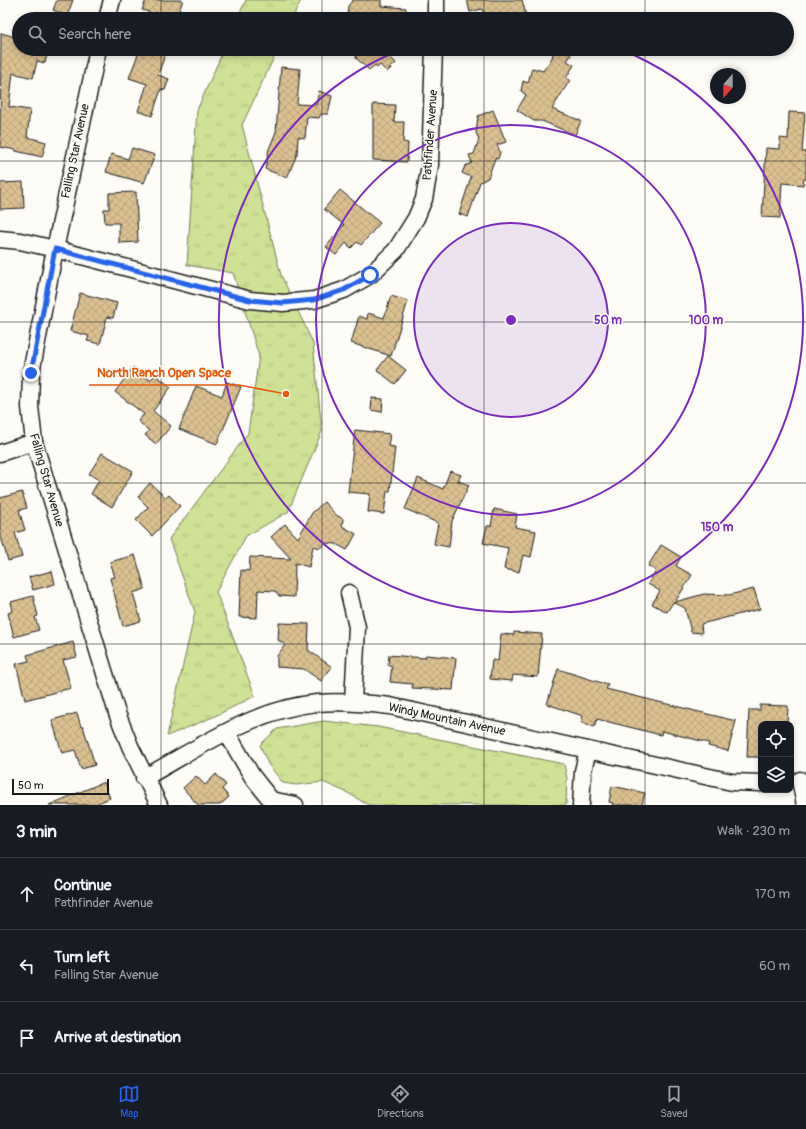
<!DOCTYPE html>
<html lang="en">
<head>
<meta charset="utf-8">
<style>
  :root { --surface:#171b24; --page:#242831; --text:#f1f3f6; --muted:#9ea1a6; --line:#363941; --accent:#2563eb }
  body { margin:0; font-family:Pangolin,sans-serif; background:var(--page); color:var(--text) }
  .controls { position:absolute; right:12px; bottom:12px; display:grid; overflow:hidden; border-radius:8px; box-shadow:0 2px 6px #0003 }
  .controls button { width:36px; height:36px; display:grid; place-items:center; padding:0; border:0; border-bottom:1px solid var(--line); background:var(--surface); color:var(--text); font:20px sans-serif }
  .compass { position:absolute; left:710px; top:68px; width:36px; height:36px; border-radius:50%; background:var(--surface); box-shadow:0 2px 6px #0003; rotate:201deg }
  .scale { position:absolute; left:12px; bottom:10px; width:97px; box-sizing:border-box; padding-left:4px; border:2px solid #1c1c1c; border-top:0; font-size:11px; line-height:14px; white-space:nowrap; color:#1c1c1c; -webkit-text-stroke:3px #fdfcf7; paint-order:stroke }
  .stop { position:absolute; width:12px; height:12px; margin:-9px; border:3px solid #2563eb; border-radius:50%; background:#fff }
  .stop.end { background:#2563eb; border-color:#fff; box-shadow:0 1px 4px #0008 }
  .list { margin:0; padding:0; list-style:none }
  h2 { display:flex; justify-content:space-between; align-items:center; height:52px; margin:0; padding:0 16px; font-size:17px }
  h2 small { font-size:13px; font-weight:400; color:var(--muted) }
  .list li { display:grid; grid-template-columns:26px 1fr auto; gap:12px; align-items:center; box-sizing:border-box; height:72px; padding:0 16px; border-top:1px solid var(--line) }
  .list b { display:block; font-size:15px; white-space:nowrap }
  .list p { margin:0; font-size:13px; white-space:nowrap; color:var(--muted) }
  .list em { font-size:13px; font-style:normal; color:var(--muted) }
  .icon { flex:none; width:22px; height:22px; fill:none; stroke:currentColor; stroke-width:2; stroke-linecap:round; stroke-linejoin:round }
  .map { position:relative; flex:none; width:806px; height:805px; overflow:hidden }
  .search { position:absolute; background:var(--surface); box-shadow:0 2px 6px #0003; left:12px; right:12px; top:12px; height:44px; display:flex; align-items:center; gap:10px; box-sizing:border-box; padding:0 14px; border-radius:22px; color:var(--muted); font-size:15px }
  .sheet { height:268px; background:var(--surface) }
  nav { display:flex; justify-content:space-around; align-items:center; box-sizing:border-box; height:56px; border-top:1px solid var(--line); background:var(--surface); font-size:11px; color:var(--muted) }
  nav a { display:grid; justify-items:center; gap:2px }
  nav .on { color:var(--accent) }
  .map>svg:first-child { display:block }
  .grass { fill:url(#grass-tufts); stroke:#767e58 }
  .building { fill:url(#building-cross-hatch); stroke:#1c1c1c }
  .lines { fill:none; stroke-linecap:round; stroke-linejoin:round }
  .minor-casing { stroke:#1c1c1c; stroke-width:19 }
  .minor { stroke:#fdfcf7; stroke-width:16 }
  .route { stroke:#2563eb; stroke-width:5 }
  .grid { fill:none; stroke:#1c1c1c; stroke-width:1; stroke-opacity:0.55 }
  .ring { fill:none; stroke:#7b2cbf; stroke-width:2 }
  .labels { text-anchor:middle; stroke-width:3; stroke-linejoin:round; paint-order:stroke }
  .street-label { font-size:12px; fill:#1c1c1c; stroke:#fdfcf7 }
  .centre { fill:#7b2cbf; stroke:#fdfcf7; stroke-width:2 }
  .ring-label { font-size:12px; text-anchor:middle; font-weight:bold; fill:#7b2cbf; stroke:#fdfcf7; stroke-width:3; stroke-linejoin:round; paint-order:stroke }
  .leader { fill:none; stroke:#e8590c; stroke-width:1.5 }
  .callout-dot { fill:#e8590c; stroke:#fdfcf7; stroke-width:1.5 }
  .callout-label { font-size:13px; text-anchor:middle; font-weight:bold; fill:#e8590c; stroke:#fdfcf7; stroke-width:3; stroke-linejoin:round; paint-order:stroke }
</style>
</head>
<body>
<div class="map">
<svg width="806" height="805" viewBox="0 0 806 805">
  <defs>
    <pattern id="grass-tufts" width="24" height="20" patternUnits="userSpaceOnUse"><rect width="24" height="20" fill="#cfe195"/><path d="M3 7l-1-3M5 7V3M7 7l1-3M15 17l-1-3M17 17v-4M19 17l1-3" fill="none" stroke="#b1c080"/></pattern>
    <pattern id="building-cross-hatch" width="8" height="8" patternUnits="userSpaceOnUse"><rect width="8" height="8" fill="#dbc090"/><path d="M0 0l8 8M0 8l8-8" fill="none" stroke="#bba47c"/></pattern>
  </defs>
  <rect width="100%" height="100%" fill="#fdfcf7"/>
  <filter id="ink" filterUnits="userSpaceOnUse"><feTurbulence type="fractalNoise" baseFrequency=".025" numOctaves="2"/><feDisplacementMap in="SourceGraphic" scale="8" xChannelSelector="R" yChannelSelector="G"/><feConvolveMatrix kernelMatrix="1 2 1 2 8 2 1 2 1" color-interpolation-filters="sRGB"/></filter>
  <g filter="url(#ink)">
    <g class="grass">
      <polygon points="246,0 301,0 292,19 237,19"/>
      <polygon points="224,49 278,49 242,125 281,275 313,343 322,431 288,512 246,536 216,592 255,696 213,717 167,736 195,612 169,539 248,433 259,356 233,273 187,265 197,110"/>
      <polygon points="324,721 378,727 564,764 567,778 566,805 368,805 348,793 323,782 296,785 283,783 268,764 260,745 277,729"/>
    </g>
    <g class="building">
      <polygon points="57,0 73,0 67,16 53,10"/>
      <polygon points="146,0 183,0 176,19 146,19 149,12 142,10"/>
      <polygon points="353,0 381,0 381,6 406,8 405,19 347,19 348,6"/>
      <polygon points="467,0 522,0 527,19 504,19 502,14 485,19 482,9 470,12"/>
      <polygon points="1,33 19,38 19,49 48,49 45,63 37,61 33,78 13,73 9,107 30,110 27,137 46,142 42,157 16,151 16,150 0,147"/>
      <polygon points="140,49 167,49 158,75 169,79 165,90 161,89 152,116 138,111 147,84 129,78"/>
      <polygon points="357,49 382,49 396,63 387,72 380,65 377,68 375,65 369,70 356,58"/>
      <polygon points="554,49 566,51 571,55 567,61 574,65 566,78 570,80 552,109 581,121 575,135 542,121 534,121 517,110 526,95 521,91 523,81 528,83 532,68 543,71 552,58"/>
      <polygon points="281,67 300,69 297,104 316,105 319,91 332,96 328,114 321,114 319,118 307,117 305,138 298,137 297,154 287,178 265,169 269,149 276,132"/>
      <polygon points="373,104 395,105 394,122 404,122 403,142 408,143 407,162 373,160"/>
      <polygon points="493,110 506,142 497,145 500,152 498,159 495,158 488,178 480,182 468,217 459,214 471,177 462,173 465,166 472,163 469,155 474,154 479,139 476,133 478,116"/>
      <polygon points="789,112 805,113 802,152 806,152 806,179 804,179 803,185 782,183 780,218 762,217 766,148 780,149 780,138 788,139"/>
      <polygon points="132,148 155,155 144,183 106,172 111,154 128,159"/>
      <polygon points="23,182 24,208 0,209 0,183"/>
      <polygon points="340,190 380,223 361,245 357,242 351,248 346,243 336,255 326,247 344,225 324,209"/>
      <polygon points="136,192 138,242 119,243 119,223 105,223 104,209 109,209 109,193"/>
      <polygon points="80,293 117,303 113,318 107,317 100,344 87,341 89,336 70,331"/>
      <polygon points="391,296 408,301 391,356 351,343 359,316 367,319 368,313 384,318"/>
      <polygon points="388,356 406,370 395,384 377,370"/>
      <polygon points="133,367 150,380 155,375 171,387 153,411 171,426 156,444 145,435 149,431 138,421 144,414 115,392"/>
      <polygon points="227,382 241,387 217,444 179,429 196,386 222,396"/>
      <polygon points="372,398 383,399 382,412 371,410"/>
      <polygon points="355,430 390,434 388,446 395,447 390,491 387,491 384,514 368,512 370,494 348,492"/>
      <polygon points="102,453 133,471 112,507 91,494 99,480 89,474"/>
      <polygon points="450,471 461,475 458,481 469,485 452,521 449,547 434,544 438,523 405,509 418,478 443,489"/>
      <polygon points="150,483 166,498 169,495 180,506 152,536 136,520 148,507 138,497"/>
      <polygon points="22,492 27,508 19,510 25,530 15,533 22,557 8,561 2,540 0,540 0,498"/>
      <polygon points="324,502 336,515 343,519 342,526 356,534 347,550 336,544 326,543 320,548 313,546 309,567 295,563 294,597 279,596 275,591 258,590 257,618 239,617 241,570 249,571 250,557 291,559 271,537 285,524 298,538 312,513"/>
      <polygon points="494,509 517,514 515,527 536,531 531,557 523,555 519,572 504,569 508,548 483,543 487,526 491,526"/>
      <polygon points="661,545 681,557 676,566 692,575 675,602 704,594 729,595 754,589 760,609 701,624 702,633 691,632 685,608 673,602 667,612 652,604 660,591 648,584 656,571 648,566"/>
      <polygon points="135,555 145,589 133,593 141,621 123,626 110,578 115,577 110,562"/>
      <polygon points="52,571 55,584 33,590 29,577"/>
      <polygon points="33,596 38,616 35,617 39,630 14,637 8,613 13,611 11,602"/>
      <polygon points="279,623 309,624 308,650 332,667 321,681 304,669 277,667 277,656 285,645 278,640"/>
      <polygon points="514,632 542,634 538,677 513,675 512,681 490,679 492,660 498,661 501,634 514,635"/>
      <polygon points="73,642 77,657 63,660 71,688 25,700 16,664 29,661 27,655"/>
      <polygon points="389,655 425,658 426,655 456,658 453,690 412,688 413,684 390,682 392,666 388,665"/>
      <polygon points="558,669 608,685 606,689 736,721 728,751 708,746 709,743 662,731 661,735 597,719 594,727 581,722 583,716 547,704"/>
      <polygon points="760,705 788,706 787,724 761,724 761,757 747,757 749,710 760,710"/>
      <polygon points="77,713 81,727 83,726 95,765 81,769 75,750 62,753 52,720"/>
      <polygon points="216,774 226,785 222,789 229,797 220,805 198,805 183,788 196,776 205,785"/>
      <polygon points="104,782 110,798 93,805 49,805"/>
      <polygon points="612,786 645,793 642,805 612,805 613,803 609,802"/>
    </g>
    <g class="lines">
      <g class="minor-casing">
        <g id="minor">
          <polyline points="107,19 112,0"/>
          <polyline points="436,19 436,0"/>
          <polyline points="98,49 55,249 31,373 30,407 34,442 117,713 130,746 159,805"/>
          <polyline points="0,239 20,241 55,249 250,300 283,303 314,300 344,290 370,275 396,250 416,218 424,199 430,165 434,49"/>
          <polyline points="0,453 34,442"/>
          <polyline points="349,593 357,627 353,701"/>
          <polyline points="227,733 252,776 271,800 295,805"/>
          <path d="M144,778c54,-30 110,-69 173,-75 25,-2 48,0 73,3l342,76 29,1"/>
          <polyline points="800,780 805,805"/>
          <polyline points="581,805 583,771 588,750"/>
        </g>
      </g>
      <use href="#minor" class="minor"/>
    </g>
  </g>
  <g class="lines" filter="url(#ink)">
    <polyline class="route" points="31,373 55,249 250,300 283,303 314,300 344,290 370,275"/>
  </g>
  <path class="grid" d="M161,0v19M322,0v19M484,0v19M645,0v19M161,49v756M322,49v756M484,49v756M645,49v756M0,161h806M0,322h806M0,483h806M0,644h806"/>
  <circle cx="511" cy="320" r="97" fill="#7b2cbf" fill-opacity=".12"/>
  <g class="ring">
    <circle cx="511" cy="320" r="97"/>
    <circle cx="511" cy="320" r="195"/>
    <path d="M620 49A292 292 0 1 1 402 49"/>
  </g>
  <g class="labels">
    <g class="street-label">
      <text transform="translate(430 135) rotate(-86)" y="4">Pathfinder Avenue</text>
      <text transform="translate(75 151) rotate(-78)" y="4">Falling Star Avenue</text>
      <text transform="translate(47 480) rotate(74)" y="4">Falling Star Avenue</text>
      <text transform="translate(447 719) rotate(12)" y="4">Windy Mountain Avenue</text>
    </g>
  </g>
  <circle cx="511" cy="320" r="6" class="centre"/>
  <g class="ring-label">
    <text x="608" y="324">50 m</text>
    <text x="706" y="324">100 m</text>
    <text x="717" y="531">150 m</text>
  </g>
  <path class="leader" d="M286 394L239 385H89"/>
  <circle class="callout-dot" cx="286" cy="394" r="4"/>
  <g class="callout-label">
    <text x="164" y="377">North Ranch Open Space</text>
  </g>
</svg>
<div class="controls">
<button><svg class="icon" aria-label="locate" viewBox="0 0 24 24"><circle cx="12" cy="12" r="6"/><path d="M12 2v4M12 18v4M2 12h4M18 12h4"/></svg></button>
<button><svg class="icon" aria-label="layers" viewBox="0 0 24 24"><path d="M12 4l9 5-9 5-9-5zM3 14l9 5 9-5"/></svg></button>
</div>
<svg class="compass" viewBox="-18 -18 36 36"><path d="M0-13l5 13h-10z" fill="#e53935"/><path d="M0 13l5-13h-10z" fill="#9ea1a6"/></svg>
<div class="scale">50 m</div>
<div class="stop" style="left:370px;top:275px"></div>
<div class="stop end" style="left:31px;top:373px"></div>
<div class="search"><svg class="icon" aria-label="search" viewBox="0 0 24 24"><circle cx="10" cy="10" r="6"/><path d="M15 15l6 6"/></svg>Search here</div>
</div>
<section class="sheet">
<h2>3 min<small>Walk · 230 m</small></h2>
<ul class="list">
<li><svg class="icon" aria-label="ahead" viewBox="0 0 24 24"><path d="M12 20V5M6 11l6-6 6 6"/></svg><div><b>Continue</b><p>Pathfinder Avenue</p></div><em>170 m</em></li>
<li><svg class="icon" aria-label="left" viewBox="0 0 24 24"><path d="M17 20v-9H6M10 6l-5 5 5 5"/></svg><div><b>Turn left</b><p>Falling Star Avenue</p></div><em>60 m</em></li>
<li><svg class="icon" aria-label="arrive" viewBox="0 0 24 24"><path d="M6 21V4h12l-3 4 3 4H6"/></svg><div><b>Arrive at destination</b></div></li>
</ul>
</section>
<nav>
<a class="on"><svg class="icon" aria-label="map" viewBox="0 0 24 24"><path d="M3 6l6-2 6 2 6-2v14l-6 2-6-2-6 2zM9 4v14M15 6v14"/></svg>Map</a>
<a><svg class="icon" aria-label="directions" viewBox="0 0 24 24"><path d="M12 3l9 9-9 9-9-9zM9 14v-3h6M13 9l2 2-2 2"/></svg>Directions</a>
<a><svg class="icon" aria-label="saved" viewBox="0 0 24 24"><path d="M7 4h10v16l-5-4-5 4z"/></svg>Saved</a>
</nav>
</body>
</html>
